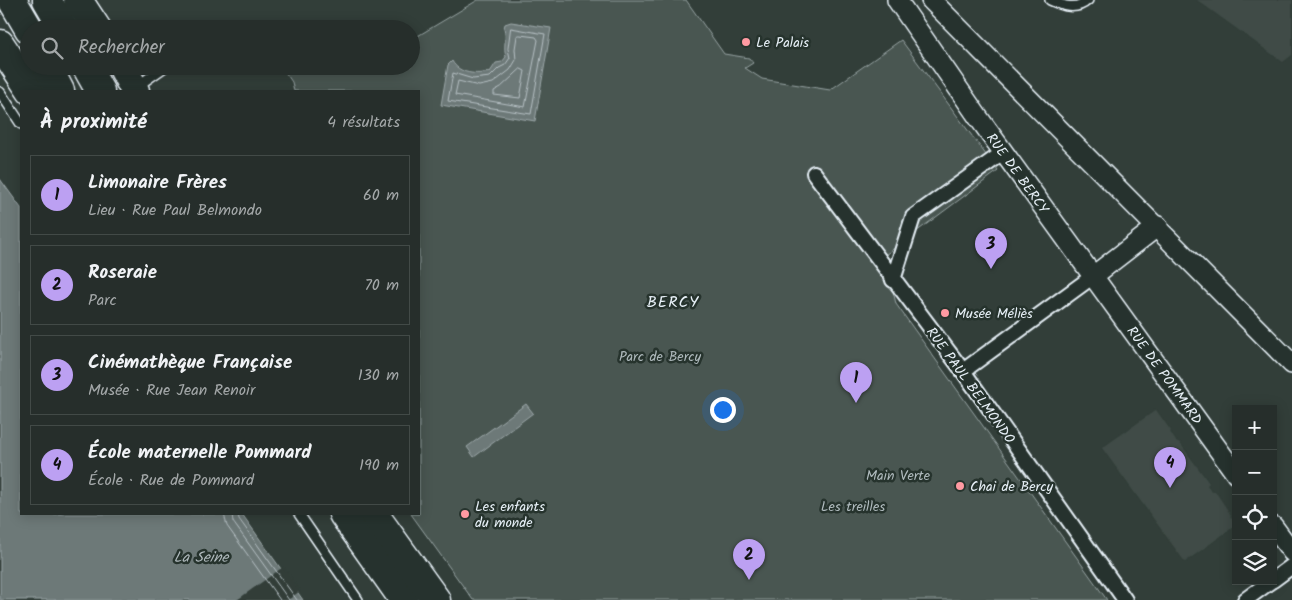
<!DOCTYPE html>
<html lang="fr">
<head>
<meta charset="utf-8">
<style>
  :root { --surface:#262e2b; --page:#2e3633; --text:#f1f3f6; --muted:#a4a8a9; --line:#424a47; --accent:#bca0f2 }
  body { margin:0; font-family:Kalam,sans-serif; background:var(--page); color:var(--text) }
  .controls { position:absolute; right:15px; bottom:15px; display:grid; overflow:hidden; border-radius:0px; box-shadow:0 2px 12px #0003 }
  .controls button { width:45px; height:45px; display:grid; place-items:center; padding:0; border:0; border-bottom:1px solid var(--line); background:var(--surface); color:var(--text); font:25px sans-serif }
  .you { position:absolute; left:722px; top:409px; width:18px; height:18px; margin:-12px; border:4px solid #fff; border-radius:50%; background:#1a73e8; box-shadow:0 0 0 8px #1a73e833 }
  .badge { display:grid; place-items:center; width:32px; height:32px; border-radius:50%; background:var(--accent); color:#111; font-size:16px; font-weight:700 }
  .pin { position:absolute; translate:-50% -41px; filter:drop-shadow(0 1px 2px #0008) }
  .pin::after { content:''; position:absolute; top:26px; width:18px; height:15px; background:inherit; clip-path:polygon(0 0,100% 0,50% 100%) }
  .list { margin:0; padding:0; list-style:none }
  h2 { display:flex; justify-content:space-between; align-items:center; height:65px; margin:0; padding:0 20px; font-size:21px }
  h2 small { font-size:16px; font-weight:400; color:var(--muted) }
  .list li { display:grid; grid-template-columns:32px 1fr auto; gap:15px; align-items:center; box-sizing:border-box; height:80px; margin:0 10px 10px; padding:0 10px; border:1px solid var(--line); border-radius:0px }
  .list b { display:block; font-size:19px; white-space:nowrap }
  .list p { margin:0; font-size:16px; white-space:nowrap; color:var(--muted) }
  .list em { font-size:16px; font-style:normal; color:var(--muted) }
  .icon { flex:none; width:28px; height:28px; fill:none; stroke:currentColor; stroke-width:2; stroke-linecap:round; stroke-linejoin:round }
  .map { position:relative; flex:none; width:1292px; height:600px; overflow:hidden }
  .search { position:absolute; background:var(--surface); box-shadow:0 2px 12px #0003; left:20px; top:20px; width:400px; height:55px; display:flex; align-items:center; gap:12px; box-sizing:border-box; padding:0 18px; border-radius:28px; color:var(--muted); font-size:19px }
  .panel { position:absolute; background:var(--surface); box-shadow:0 2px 12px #0003; left:20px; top:90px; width:400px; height:425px; border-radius:0px }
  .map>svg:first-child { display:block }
  .built { fill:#3f4b46 }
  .green { fill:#495651; stroke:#98a4a4 }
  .water { fill:#6d7978; stroke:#9ea9ab }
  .pier { fill:#323e39 }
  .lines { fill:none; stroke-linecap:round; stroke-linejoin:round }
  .shore { stroke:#b7c1c5; stroke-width:1 }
  .service-casing { stroke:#e8f1f8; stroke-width:12 }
  .pedestrian-casing { stroke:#e8f1f8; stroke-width:18 }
  .minor-casing { stroke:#e8f1f8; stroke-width:22 }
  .primary-casing { stroke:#e8f1f8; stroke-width:31 }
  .service { stroke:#26332d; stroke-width:9 }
  .pedestrian { stroke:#26332d; stroke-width:14 }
  .minor { stroke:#26332d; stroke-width:19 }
  .primary { stroke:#26332d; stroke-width:28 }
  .poi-dot { fill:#ff9aa2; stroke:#26332d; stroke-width:2 }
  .labels { text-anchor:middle; stroke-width:5; stroke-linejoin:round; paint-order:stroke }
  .poi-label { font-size:14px; fill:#e8f1f8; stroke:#26332d; text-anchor:start }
  .street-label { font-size:14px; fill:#e8f1f8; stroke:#26332d }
  .park-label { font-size:14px; fill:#b0bbbe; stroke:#26332d }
  .water-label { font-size:15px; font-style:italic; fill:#b1bbbe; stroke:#26332d }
  .quarter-label { font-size:16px; letter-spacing:1px; fill:#e8f1f8; stroke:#26332d }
</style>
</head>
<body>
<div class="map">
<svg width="1292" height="600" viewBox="0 0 1292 600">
  <rect width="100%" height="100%" fill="#323e39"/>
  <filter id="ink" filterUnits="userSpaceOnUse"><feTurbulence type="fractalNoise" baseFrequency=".02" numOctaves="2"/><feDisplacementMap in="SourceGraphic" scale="10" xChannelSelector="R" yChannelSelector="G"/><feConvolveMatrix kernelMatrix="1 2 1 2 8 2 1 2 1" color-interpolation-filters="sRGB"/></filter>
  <g filter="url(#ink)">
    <g class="built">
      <polygon points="1197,0 1292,0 1292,55 1283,62"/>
      <polygon points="1156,410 1171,431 1170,432 1177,443 1179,442 1209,483 1207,485 1212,492 1215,491 1231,515 1230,516 1236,525 1185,562 1102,448"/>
    </g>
    <polygon class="green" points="478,0 686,0 724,54 749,58 753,63 745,68 762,79 830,90 901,40 998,171 885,255 896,304 1107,600 473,600 411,514 419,514 419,91 294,91 292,82 281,66 411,66 411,40"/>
    <g class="water">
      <path d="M511,22l40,6 -16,93 -94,-16 7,-40 4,-4c7,13 24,14 38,11l6,-9 6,-1 4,-5c-3,-10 1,-19 -2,-29l1,-4z"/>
      <polygon points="0,179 21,208 21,514 242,514 303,600 0,600"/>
      <polygon points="526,404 533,413 474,457 467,447"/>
    </g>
    <polygon class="pier" points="283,567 300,591 288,600 237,600"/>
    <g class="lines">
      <g class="shore">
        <polygon points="511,28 545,34 531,114 448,101 453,73 473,79 490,77 499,68 505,65 510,58 508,49"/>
        <polygon points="520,35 536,37 538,40 525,107 455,95 458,81 479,86 493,83 510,70 516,60 515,49 517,36"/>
        <polygon points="521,69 525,71 520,98 494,95 494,91 501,87"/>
        <polyline points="224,514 227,526 280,600"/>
        <polyline points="232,514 233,522 289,600"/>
        <polyline points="238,514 239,519 297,600"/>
      </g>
      <g class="service-casing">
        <g id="service">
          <path d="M1050,0c13,6 26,11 38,0"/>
          <polyline points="136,87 166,66"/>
          <polyline points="0,92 21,124"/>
          <polyline points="299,514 358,600"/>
        </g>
      </g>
      <g class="pedestrian-casing">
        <g id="pedestrian">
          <polyline points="814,173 963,371 1125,600"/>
          <polyline points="893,280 913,217 1004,152"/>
          <polyline points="963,371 1092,277"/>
          <polyline points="1273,580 1292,566"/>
          <polyline points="1245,600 1271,581"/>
        </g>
      </g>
      <g class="minor-casing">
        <g id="minor">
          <polyline points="897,0 978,117 1236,474"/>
          <polyline points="931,0 1292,364"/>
          <polyline points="1092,277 1158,226"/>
          <polyline points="1273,526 1292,552"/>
        </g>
      </g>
      <g class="primary-casing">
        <g id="primary">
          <polyline points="12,0 29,29"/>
          <polyline points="47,0 64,29"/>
          <polyline points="78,0 97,29"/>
          <polyline points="0,44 31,91"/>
          <polyline points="47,66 60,91"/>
          <polyline points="86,66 100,91"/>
          <polyline points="122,66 135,91"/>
          <polyline points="343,514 404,600"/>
          <polyline points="374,514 436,600"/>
        </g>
      </g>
      <use href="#service" class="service"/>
      <use href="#pedestrian" class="pedestrian"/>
      <use href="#minor" class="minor"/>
      <use href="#primary" class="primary"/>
    </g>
  </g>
  <g class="poi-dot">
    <circle cx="746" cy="42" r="5"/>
    <circle cx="945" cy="313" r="5"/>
    <circle cx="960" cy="486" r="5"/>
    <circle cx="465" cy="514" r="5"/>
  </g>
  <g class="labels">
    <g class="poi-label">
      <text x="756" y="47">Le Palais</text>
      <text x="955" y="318">Musée Méliès</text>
      <text x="970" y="491">Chai de Bercy</text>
      <text x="475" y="511">Les enfants<tspan x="475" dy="16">du monde</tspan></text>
    </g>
    <g class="street-label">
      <text transform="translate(1018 173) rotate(54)" y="5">RUE DE BERCY</text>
      <text transform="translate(1165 375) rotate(54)" y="5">RUE DE POMMARD</text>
      <text transform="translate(971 385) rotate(54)" y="5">RUE PAUL BELMONDO</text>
    </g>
    <g class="park-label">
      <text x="660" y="361">Parc de Bercy</text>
      <text x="898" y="480">Main Verte</text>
      <text x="853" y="511">Les treilles</text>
    </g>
    <g class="water-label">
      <text x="201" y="562">La Seine</text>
    </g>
    <g class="quarter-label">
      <text x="673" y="307">BERCY</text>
    </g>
  </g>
</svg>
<div class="controls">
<button>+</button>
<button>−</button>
<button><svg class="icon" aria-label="locate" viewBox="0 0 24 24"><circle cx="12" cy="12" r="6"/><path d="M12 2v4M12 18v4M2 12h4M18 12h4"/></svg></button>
<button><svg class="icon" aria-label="layers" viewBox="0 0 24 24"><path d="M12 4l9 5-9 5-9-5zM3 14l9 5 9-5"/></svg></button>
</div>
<div class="you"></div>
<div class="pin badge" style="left:856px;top:403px">1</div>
<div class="pin badge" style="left:749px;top:580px">2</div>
<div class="pin badge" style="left:991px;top:269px">3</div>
<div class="pin badge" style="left:1170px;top:488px">4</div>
<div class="search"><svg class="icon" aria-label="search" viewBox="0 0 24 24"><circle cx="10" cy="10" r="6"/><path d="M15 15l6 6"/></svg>Rechercher</div>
<section class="panel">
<h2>À proximité<small>4 résultats</small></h2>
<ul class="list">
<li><span class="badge">1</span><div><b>Limonaire Frères</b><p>Lieu · Rue Paul Belmondo</p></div><em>60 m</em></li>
<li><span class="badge">2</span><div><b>Roseraie</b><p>Parc</p></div><em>70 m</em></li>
<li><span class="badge">3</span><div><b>Cinémathèque Française</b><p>Musée · Rue Jean Renoir</p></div><em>130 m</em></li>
<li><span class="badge">4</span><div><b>École maternelle Pommard</b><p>École · Rue de Pommard</p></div><em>190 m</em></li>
</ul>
</section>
</div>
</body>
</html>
